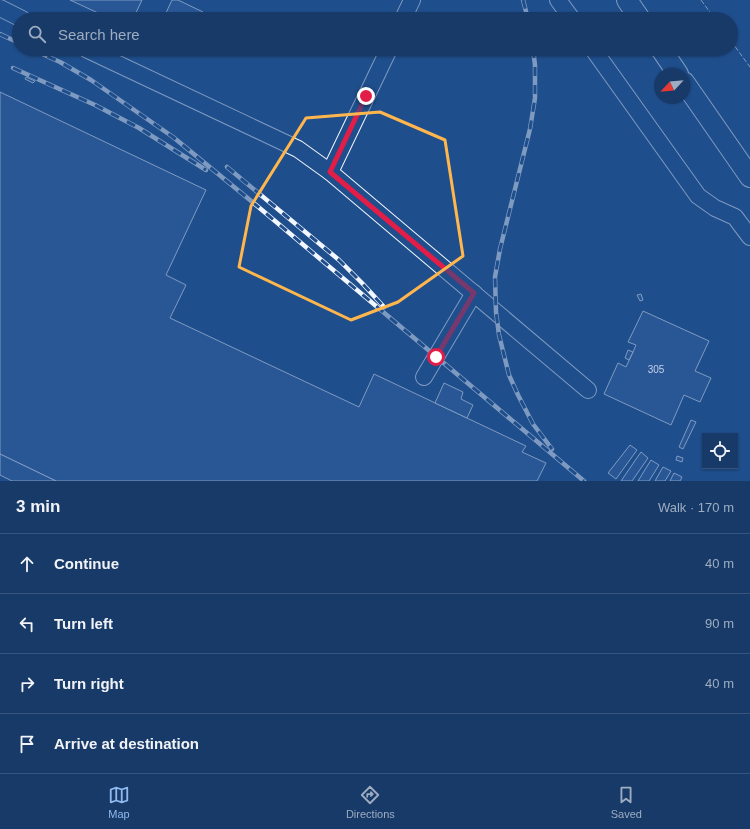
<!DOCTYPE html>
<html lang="en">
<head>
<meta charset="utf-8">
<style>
  :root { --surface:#173a69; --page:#20416f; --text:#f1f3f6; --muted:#9eadc0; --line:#36547d; --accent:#90b9f0 }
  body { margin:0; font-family:Arial,sans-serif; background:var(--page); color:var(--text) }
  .controls { position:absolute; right:12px; bottom:12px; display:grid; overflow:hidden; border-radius:0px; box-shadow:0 1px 3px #0004 }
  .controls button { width:36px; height:36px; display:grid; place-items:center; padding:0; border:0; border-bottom:1px solid var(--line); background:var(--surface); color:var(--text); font:20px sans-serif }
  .compass { position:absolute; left:654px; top:68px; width:36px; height:36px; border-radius:50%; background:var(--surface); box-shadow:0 1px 3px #0004; rotate:244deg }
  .stop { position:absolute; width:12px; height:12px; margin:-9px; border:3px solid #e11d48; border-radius:50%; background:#fff }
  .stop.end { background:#e11d48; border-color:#fff; box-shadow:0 1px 4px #0008 }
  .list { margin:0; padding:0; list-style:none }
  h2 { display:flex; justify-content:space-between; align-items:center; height:52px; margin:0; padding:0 16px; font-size:17px }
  h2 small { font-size:13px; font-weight:400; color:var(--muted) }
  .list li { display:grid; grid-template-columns:26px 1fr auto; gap:12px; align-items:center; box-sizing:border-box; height:60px; padding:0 16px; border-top:1px solid var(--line) }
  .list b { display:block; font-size:15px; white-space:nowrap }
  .list em { font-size:13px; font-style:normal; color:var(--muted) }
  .icon { flex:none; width:22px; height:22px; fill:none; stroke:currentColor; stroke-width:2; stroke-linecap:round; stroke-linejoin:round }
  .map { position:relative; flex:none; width:750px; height:481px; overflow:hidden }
  .search { position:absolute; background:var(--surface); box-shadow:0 1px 3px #0004; left:12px; right:12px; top:12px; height:44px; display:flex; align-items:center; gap:10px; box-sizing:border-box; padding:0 14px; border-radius:22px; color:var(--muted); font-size:15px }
  .sheet { height:292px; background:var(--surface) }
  nav { display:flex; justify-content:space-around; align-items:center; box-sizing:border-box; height:56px; border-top:1px solid var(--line); background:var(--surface); font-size:11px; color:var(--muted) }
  nav a { display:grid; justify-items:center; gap:2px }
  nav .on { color:var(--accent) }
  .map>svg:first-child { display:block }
  .building { fill:#3563a3; stroke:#f2f6ff }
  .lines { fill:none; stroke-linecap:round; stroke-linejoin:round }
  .minor-casing { stroke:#f2f6ff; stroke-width:18 }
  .major-casing { stroke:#f2f6ff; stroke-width:22 }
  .minor { stroke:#1f4e8c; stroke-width:16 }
  .major { stroke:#1f4e8c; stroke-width:20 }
  .rail-casing { stroke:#f2f6ff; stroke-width:4.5 }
  .rail { stroke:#1f4e8c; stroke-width:3; stroke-dasharray:9; stroke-linecap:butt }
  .fence { stroke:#f2f6ff; stroke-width:1; stroke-dasharray:5 2; stroke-linecap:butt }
  .route { stroke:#e11d48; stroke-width:5 }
  .marked { fill:none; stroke:#ffb74d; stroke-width:3; stroke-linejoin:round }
  .labels { text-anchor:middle; stroke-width:3; stroke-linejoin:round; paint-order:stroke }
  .number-label { font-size:10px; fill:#c3d1e8 }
</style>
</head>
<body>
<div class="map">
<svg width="750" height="481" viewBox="0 0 750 481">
  <rect width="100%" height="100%" fill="#1f4e8c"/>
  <g class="building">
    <polygon points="70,0 142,0 133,19 111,19"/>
    <polygon points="172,0 178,0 203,12 200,19 173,19 165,15"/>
    <polygon points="26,77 35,81 33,83 25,79"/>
    <polygon points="0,92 206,190 166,275 186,285 170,318 359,407 374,374 526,446 522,452 546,463 537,481 56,481 0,454"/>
    <polygon points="641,294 643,300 640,301 637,295"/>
    <polygon points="643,311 709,341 695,371 711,378 700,402 684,395 671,425 604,394 618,363 626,367 633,352 636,345 628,342"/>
    <polygon points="628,350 633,352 629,360 625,358"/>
    <polygon points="444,383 463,392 461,399 473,405 467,418 435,403"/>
    <polygon points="691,420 696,422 683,449 679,447"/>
    <polygon points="630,445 637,450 616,479 608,473"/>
    <polygon points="641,452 648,458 632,481 621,481"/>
    <polygon points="0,454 56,481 12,481 0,475"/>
    <polygon points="677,456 683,458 682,462 676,460"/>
    <polygon points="651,460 659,465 649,481 638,481"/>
    <polygon points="663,467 671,471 665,481 655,481"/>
    <polygon points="674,473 682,477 680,481 670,481"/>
  </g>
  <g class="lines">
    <g class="minor-casing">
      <g id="minor">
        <polyline points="558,0 572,19"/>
        <polyline points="0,8 22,19"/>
        <polyline points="403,19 412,0"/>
        <polyline points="86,49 298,149 330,172 389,49"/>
        <polyline points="593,49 698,196 715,208 735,217 750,237"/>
        <polyline points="330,172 588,390"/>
        <polyline points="424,377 474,293"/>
      </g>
    </g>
    <g class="major-casing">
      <g id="major">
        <polyline points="627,0 640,19"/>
        <polyline points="661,49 678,74"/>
        <polyline points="684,82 750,177"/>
      </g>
    </g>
    <use href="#minor" class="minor"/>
    <use href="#major" class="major"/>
    <g class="rail-casing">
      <g id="rail">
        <polyline points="523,0 528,19"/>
        <polyline points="0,34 19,43"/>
        <polyline points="31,49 60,62 91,80 137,112 173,137 256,205 584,481"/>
        <polyline points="533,49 535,65 535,98 530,129 500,249 495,277 496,312 499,335 509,375 518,395 533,424 552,449"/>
        <polyline points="13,68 95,105 139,128 206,170"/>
        <polyline points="227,167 339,260 362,283 384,307"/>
      </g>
    </g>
    <use href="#rail" class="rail"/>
    <g class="fence">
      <polyline points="701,0 715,19"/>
      <polyline points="731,41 750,67"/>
    </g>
  </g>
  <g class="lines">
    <polyline class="route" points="366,96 330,172 474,293 436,357"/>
  </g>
  <path d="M0 0H750V481H0ZM380,112l65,28 18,116 -65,46 -47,18 -112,-53 12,-61 55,-88z" fill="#1f4e8c" fill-opacity=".55" fill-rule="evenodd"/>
  <path class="marked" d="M380,112l65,28 18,116 -65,46 -47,18 -112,-53 12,-61 55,-88z"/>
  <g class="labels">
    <g class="number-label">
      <text x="656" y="373">305</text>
    </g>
  </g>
</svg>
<div class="controls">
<button><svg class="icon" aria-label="locate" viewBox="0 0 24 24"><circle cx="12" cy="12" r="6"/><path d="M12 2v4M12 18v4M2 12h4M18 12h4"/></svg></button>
</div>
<svg class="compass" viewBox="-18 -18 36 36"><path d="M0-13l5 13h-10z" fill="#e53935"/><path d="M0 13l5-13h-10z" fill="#9eadc0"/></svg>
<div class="stop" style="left:436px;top:357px"></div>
<div class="stop end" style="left:366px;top:96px"></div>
<div class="search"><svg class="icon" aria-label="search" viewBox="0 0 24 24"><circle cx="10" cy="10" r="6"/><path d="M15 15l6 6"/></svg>Search here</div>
</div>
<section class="sheet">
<h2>3 min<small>Walk · 170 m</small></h2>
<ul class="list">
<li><svg class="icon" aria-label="ahead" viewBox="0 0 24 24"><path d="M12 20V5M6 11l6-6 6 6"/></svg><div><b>Continue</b></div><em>40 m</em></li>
<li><svg class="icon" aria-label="left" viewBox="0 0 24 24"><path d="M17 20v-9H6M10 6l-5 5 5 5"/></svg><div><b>Turn left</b></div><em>90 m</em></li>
<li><svg class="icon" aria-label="right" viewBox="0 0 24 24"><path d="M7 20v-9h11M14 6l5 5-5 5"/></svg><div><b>Turn right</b></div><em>40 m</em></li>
<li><svg class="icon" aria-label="arrive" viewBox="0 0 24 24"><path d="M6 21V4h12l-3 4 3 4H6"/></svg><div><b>Arrive at destination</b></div></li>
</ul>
</section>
<nav>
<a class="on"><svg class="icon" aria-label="map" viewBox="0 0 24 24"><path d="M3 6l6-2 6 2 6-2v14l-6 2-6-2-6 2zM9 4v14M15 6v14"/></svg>Map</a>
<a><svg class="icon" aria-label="directions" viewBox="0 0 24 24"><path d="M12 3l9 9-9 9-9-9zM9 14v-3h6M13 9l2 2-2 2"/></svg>Directions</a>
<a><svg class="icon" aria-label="saved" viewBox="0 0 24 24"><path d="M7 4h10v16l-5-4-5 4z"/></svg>Saved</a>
</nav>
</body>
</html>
